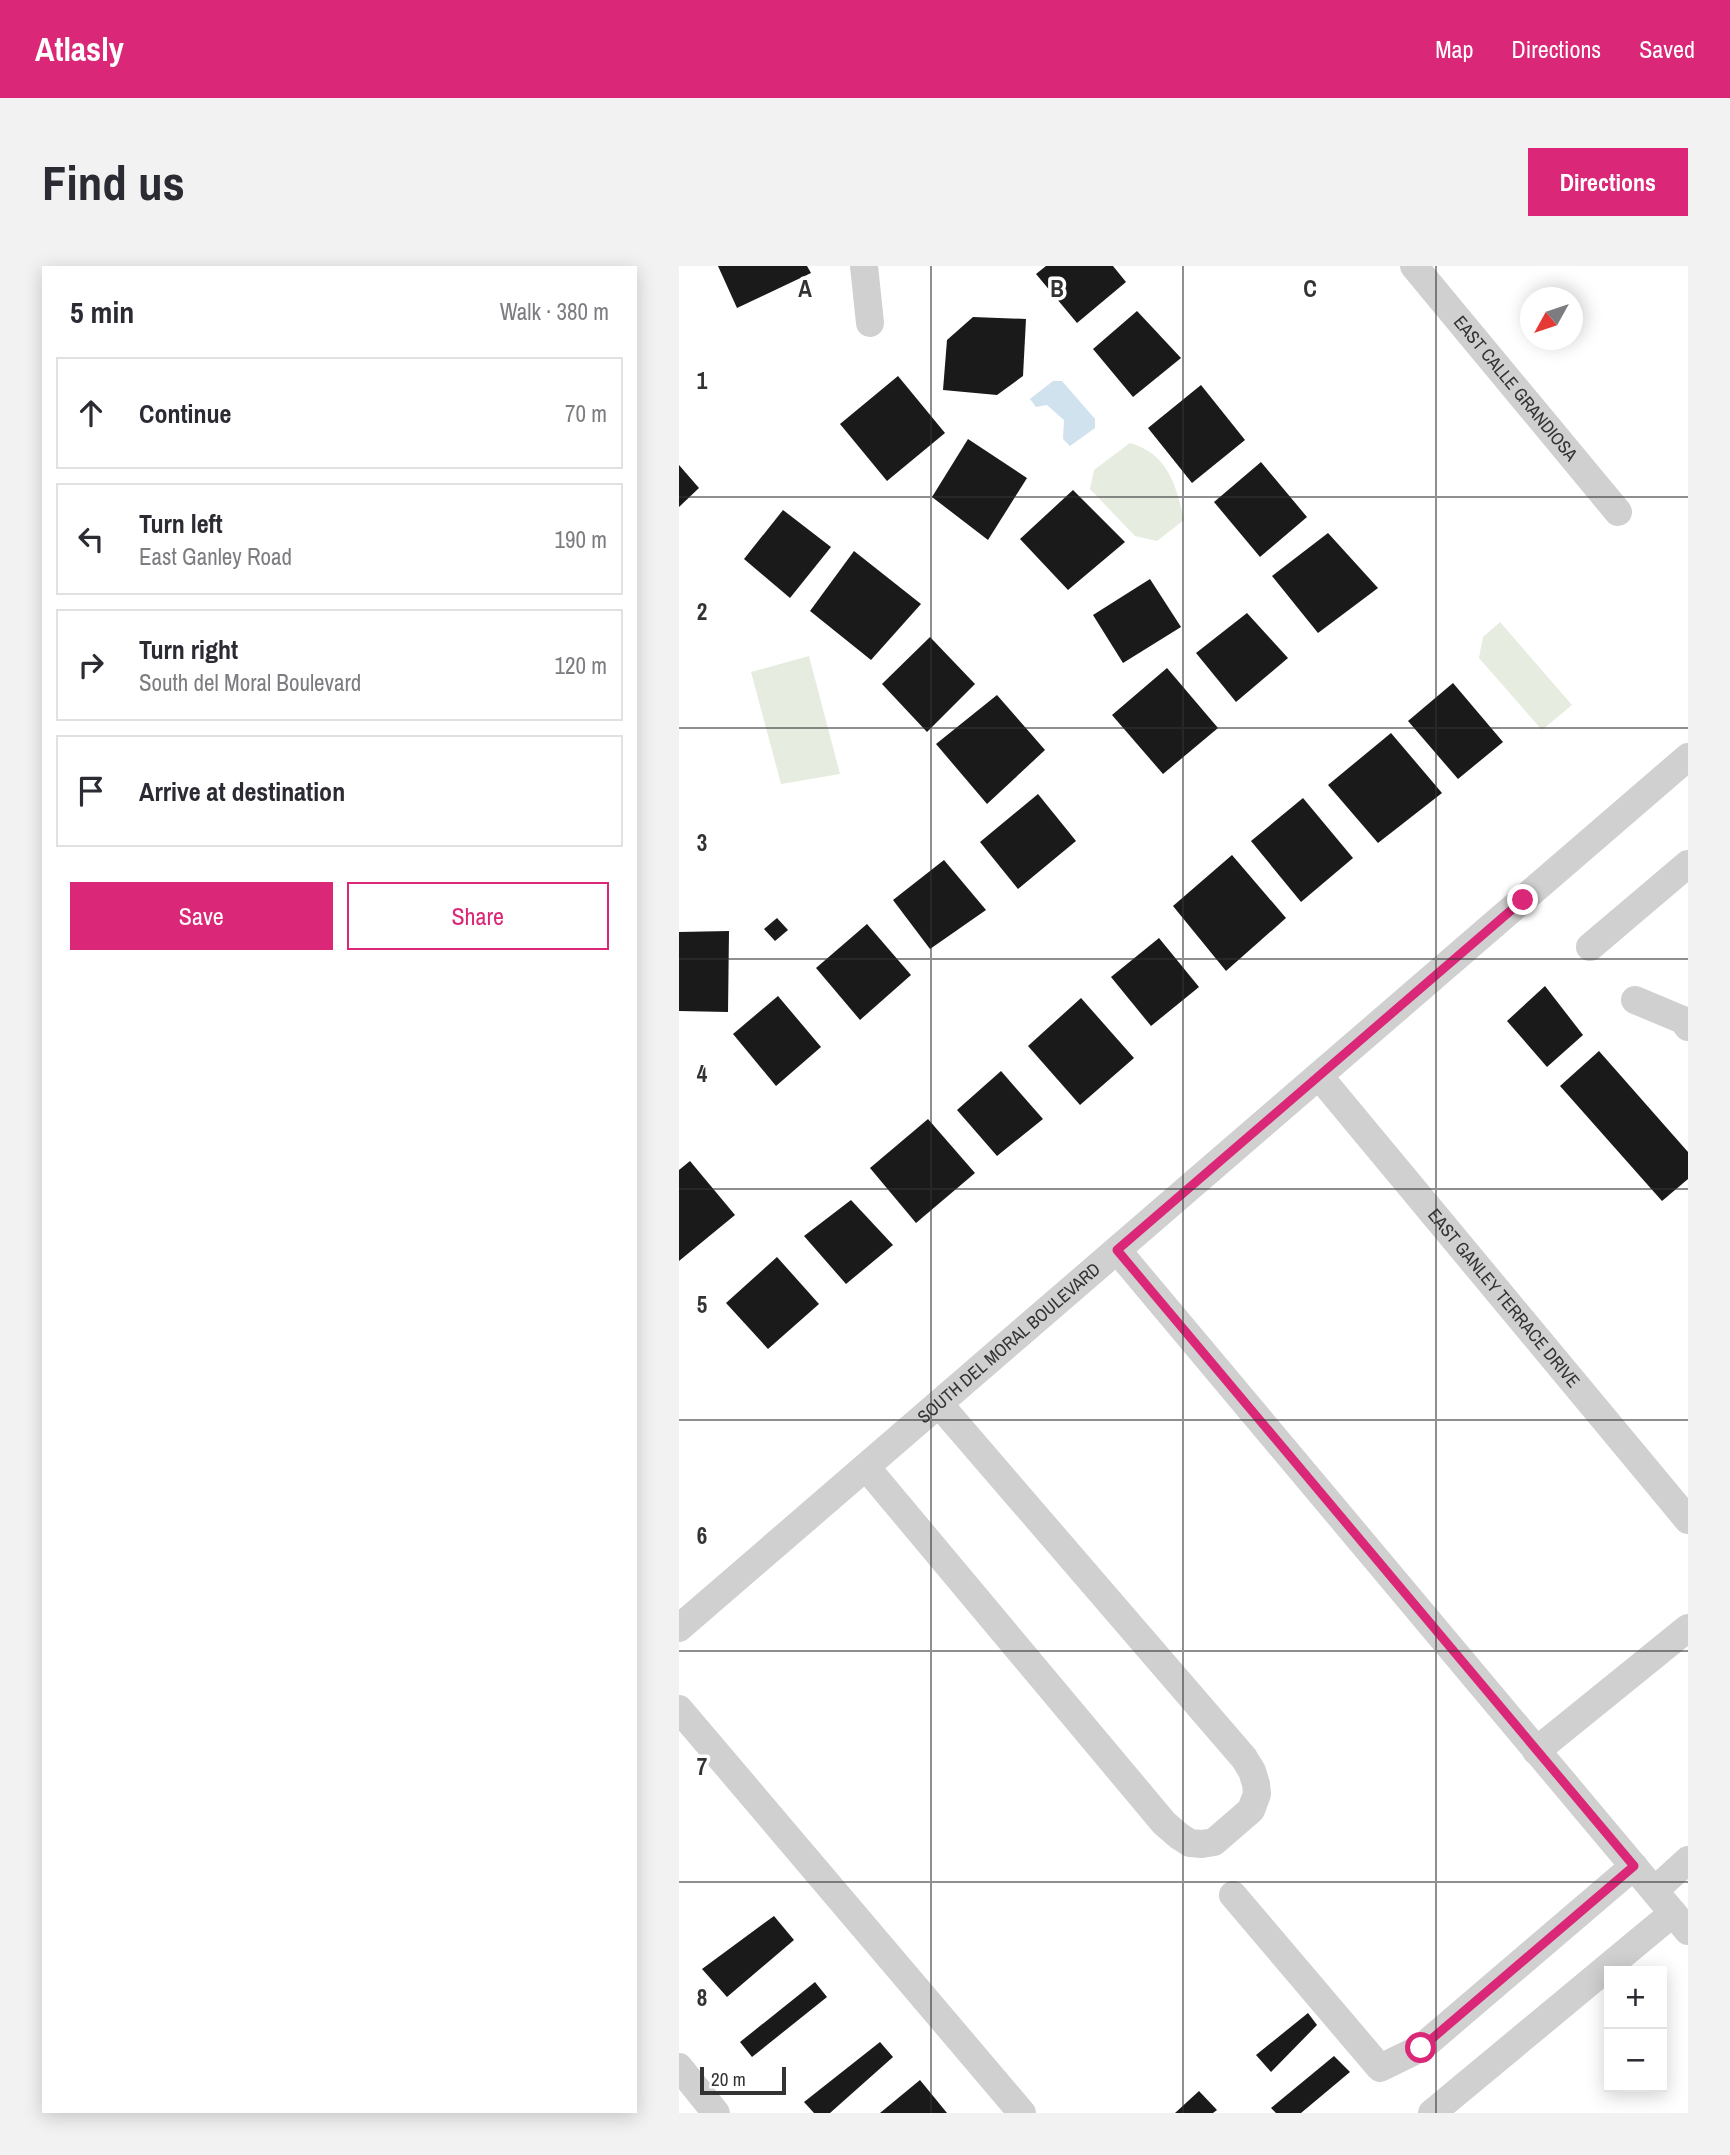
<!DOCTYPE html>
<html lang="en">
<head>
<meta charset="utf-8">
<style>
  :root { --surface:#fff; --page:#f2f2f3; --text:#2b2b33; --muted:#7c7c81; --line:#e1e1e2; --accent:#db2777 }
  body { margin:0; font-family:"Archivo Narrow",sans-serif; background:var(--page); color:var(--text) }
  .controls { position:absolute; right:21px; bottom:21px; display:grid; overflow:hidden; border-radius:0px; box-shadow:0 4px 18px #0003 }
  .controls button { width:63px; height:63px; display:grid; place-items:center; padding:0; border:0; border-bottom:2px solid var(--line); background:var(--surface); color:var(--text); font:35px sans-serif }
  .compass { position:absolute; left:841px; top:21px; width:63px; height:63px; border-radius:50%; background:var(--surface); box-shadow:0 4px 18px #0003; rotate:230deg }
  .scale { position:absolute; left:21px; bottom:18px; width:86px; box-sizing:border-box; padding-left:7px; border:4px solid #333; border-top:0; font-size:19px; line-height:24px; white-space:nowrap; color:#333; -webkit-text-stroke:5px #fff; paint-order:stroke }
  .stop { position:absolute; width:21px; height:21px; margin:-16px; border:5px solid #db2777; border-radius:50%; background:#fff }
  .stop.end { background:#db2777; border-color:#fff; box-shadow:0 2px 7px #0008 }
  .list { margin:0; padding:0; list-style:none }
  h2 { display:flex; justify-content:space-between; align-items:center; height:91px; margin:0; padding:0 28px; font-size:30px }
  h2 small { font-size:23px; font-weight:400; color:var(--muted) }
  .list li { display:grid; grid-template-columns:46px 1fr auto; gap:21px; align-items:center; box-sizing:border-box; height:112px; margin:0 14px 14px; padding:0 14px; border:2px solid var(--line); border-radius:0px }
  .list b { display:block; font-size:26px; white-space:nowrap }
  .list p { margin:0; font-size:23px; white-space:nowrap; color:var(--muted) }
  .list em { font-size:23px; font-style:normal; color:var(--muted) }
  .actions { display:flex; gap:14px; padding:21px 28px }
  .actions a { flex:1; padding:16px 0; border:2px solid var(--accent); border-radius:0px; text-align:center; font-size:24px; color:var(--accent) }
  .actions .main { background:var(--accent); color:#fff }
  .icon { flex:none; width:38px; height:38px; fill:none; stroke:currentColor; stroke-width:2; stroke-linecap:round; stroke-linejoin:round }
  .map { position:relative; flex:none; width:1009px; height:1847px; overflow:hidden; border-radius:0px }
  header { display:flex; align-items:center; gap:42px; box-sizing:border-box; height:98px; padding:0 35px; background:var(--accent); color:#fff }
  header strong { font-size:33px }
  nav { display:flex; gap:38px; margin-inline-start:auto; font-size:24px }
  .intro { display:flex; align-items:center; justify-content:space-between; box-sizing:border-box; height:168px; padding:0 42px }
  h1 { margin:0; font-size:49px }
  .button { padding:18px 32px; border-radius:0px; background:var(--accent); color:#fff; font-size:24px; font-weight:700 }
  main { display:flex; gap:42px; padding:0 42px }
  aside { flex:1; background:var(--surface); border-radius:0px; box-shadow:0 4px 18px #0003 }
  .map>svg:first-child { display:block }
  .green { fill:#e6ecdf }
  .water { fill:#cfe2ee }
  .building { fill:#1a1a1a }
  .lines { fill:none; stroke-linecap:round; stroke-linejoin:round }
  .minor { stroke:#d0d0d0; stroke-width:28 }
  .route { stroke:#db2777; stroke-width:9 }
  .grid { fill:none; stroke:#333; stroke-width:2; stroke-opacity:0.55 }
  .labels { text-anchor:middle; stroke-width:7; stroke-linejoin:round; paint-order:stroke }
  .street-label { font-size:18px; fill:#333; stroke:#fff }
  .grid-label { font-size:23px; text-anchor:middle; font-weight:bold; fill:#333; stroke:#fff; stroke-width:7; stroke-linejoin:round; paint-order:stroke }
</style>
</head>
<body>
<header>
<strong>Atlasly</strong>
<nav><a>Map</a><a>Directions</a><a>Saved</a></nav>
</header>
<div class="intro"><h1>Find us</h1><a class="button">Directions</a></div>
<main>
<aside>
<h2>5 min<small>Walk · 380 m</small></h2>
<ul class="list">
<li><svg class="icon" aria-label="ahead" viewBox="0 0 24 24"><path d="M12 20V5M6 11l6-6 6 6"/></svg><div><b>Continue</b></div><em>70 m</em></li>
<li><svg class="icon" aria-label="left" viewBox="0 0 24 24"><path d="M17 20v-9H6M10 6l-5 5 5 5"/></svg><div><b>Turn left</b><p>East Ganley Road</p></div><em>190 m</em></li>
<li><svg class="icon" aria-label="right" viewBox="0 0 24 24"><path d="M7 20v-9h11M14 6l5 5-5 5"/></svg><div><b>Turn right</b><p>South del Moral Boulevard</p></div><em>120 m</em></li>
<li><svg class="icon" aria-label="arrive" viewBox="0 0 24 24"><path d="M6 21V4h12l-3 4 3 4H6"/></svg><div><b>Arrive at destination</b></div></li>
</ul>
<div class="actions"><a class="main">Save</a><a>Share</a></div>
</aside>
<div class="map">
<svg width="1009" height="1847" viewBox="0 0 1009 1847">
  <rect width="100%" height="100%" fill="#fff"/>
  <g class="green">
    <path d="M451,177c38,11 46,42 54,77l-27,21 -22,-5 -45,-47 4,-19z"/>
    <polygon points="821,356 893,439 863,464 800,392 804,371"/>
    <polygon points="130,390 161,508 102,518 72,406"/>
  </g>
  <polygon class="water" points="374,115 383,115 416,153 416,162 391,180 384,173 385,154 368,139 357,141 351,133"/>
  <g class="building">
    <polygon points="39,0 128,0 132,7 58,42"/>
    <polygon points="367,0 434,0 447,16 398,57 357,8"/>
    <polygon points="458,45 502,92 454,131 414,83"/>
    <polygon points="294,51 347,53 344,110 318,129 264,124 268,74"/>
    <polygon points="219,110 266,167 208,215 161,158"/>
    <polygon points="522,119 566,174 513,217 469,162"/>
    <polygon points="289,173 348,212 309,274 253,231"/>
    <polygon points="582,196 628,251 581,291 535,236"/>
    <polygon points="0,199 20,222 0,241"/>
    <polygon points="394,224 446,276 389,324 341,273"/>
    <polygon points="104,244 152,281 111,332 65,293"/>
    <polygon points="649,267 699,322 639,367 593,310"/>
    <polygon points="175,285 242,338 192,394 131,345"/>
    <polygon points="471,313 502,361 444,397 414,349"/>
    <polygon points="568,347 609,392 557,436 517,387"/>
    <polygon points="251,371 296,418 248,466 203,418"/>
    <polygon points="488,402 539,462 484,508 433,449"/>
    <polygon points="774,417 824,476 779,513 729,455"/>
    <polygon points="318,429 366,484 308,538 257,478"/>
    <polygon points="712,467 763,527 699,577 649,519"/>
    <polygon points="359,528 397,575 339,623 301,576"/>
    <polygon points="624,532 674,592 622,636 572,575"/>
    <polygon points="553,589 607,652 547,705 494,640"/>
    <polygon points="265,594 307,644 251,683 214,634"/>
    <polygon points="98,652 109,664 96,675 85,663"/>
    <polygon points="188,658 232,709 181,754 137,702"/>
    <polygon points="50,665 49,746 0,745 0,666"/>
    <polygon points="480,672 520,721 472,760 432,711"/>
    <polygon points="866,720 904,769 868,801 828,755"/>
    <polygon points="99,730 142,781 97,820 54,768"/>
    <polygon points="402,732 455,792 401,839 349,780"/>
    <polygon points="920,785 1009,886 1009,913 983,935 881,820"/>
    <polygon points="322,805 364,853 318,890 278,844"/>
    <polygon points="249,853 296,907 237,957 191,902"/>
    <polygon points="11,895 56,949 0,995 0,904"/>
    <polygon points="172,934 214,979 167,1018 125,970"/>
    <polygon points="98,991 140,1038 89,1083 47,1037"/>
    <polygon points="95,1650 115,1674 48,1731 23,1703"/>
    <polygon points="136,1716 148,1731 73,1791 61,1776"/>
    <polygon points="629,1747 638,1759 592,1806 577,1789"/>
    <polygon points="201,1776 214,1791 151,1847 135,1847 125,1836"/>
    <polygon points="655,1790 671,1806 622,1847 597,1847 592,1842"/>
    <polygon points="241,1814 268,1847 201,1847"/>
    <polygon points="520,1825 538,1844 534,1847 496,1847"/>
  </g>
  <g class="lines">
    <g class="minor">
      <polyline points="185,0 191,57"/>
      <path id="s1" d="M735,0l204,246"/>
      <polyline points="911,681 1009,598"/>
      <polyline points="956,734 1004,754 1009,761"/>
      <path id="s2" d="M640,810l369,444"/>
      <polyline points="438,984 1009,1665"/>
      <polyline points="187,1201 485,1557 500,1570 511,1577 523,1578 535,1576 572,1544 578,1528 577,1518 573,1505 565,1492 260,1138"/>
      <path id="s3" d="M0,1362l1009,-871"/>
      <polyline points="0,1443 343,1847"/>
      <polyline points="857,1485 1009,1362"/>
      <polyline points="976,1624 1009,1594"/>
      <polyline points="554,1629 701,1802 742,1782 955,1600"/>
      <polyline points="0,1801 37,1847"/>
      <polyline points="753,1847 994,1647"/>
    </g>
  </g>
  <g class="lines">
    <polyline class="route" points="742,1782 955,1600 438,984 844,634"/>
  </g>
  <path class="grid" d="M252,0v1847M504,0v1847M757,0v1847M0,231h1009M0,462h1009M0,693h1009M0,923h1009M0,1154h1009M0,1385h1009M0,1616h1009"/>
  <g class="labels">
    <g class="street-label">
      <text dy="6" stroke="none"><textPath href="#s1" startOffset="159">EAST CALLE GRANDIOSA</textPath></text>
      <text dy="6" stroke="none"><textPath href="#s2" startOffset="289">EAST GANLEY TERRACE DRIVE</textPath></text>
      <text dy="6" stroke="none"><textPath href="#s3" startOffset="436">SOUTH DEL MORAL BOULEVARD</textPath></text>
    </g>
  </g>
  <g class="grid-label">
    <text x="126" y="31">A</text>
    <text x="378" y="31">B</text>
    <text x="631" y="31">C</text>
    <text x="23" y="123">1</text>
    <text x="23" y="354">2</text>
    <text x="23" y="585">3</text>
    <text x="23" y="816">4</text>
    <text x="23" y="1047">5</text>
    <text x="23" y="1278">6</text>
    <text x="23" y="1509">7</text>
    <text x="23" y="1740">8</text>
  </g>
</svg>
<div class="controls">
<button>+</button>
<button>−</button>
</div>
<svg class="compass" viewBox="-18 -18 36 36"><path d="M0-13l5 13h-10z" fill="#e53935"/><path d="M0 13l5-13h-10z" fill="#7c7c81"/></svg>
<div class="scale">20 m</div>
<div class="stop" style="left:742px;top:1782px"></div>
<div class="stop end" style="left:844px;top:634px"></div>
</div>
</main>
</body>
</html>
